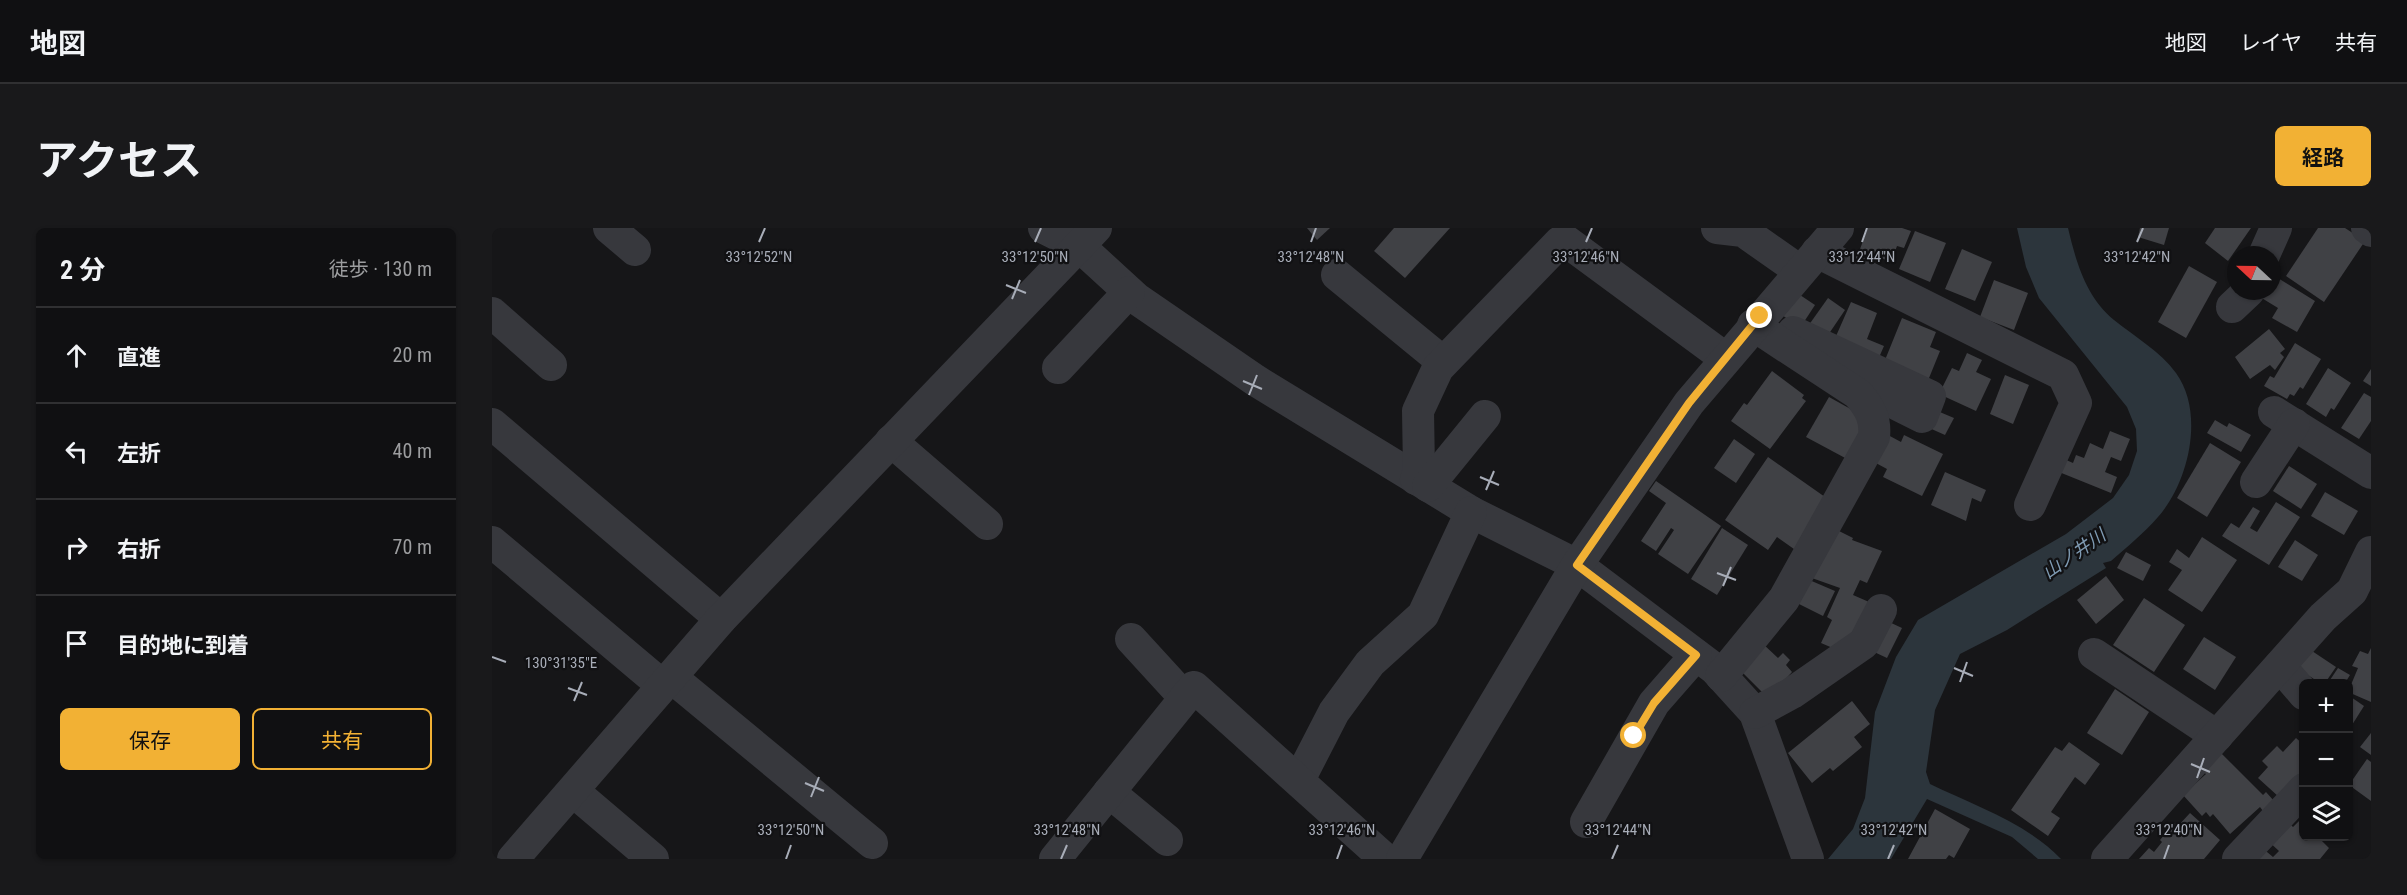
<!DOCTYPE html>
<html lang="ja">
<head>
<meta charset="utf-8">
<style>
  :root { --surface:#101012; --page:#19191b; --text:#f1f3f6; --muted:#9c9d9f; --line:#303032; --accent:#f2b134 }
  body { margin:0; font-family:"Roboto Condensed","Noto Sans JP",sans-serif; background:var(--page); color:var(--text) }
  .controls { position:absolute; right:18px; bottom:18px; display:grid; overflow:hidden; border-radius:9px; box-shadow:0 2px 4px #0004 }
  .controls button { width:54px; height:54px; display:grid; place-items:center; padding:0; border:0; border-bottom:2px solid var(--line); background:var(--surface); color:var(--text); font:30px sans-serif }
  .compass { position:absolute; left:1735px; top:18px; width:54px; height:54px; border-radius:50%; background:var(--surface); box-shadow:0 2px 4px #0004; rotate:292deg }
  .stop { position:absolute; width:18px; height:18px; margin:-14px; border:4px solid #f2b134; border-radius:50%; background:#fff }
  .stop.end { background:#f2b134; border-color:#fff; box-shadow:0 2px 6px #0008 }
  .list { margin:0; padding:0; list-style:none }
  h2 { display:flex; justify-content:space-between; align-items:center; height:78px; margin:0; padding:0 24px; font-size:26px }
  h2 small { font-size:20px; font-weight:400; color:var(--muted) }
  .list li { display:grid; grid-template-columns:39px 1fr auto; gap:18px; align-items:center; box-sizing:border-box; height:96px; padding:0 24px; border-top:2px solid var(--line) }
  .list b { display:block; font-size:22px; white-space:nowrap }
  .list em { font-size:20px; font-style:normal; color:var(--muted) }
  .actions { display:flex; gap:12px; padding:18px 24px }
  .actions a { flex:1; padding:14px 0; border:2px solid var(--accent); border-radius:9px; text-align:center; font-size:21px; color:var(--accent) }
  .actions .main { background:var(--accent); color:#111 }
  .icon { flex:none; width:33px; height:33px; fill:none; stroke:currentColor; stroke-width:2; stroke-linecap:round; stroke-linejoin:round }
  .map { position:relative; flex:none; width:1879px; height:631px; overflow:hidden; border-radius:9px }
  header { display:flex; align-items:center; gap:36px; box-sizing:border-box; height:84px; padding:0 30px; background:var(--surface); border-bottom:2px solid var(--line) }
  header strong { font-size:28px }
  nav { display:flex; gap:33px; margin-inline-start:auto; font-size:21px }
  .intro { display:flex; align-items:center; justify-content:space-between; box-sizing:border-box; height:144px; padding:0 36px }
  h1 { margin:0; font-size:42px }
  .button { padding:15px 27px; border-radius:9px; background:var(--accent); color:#111; font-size:21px; font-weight:700 }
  main { display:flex; gap:36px; padding:0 36px }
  aside { flex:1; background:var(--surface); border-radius:9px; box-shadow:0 2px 4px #0004 }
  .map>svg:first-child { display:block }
  .water { fill:#2c353c }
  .building { fill:#404145 }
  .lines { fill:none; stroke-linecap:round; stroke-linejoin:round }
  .minor { stroke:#37383d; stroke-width:32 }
  .route { stroke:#f2b134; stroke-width:8 }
  .ticks { fill:none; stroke:#a8adb8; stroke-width:2 }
  .labels { text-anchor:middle; stroke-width:4.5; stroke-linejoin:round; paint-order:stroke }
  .water-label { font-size:18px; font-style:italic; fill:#7f9bb3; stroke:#111113 }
  .ticks-label { font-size:15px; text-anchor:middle; fill:#a8adb8; stroke:#111113; stroke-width:4.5; stroke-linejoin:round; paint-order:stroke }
</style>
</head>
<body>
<header>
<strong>地図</strong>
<nav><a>地図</a><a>レイヤ</a><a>共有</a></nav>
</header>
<div class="intro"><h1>アクセス</h1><a class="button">経路</a></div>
<main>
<aside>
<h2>2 分<small>徒歩 · 130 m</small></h2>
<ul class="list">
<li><svg class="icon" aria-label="ahead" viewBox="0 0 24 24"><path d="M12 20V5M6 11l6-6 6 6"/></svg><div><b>直進</b></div><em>20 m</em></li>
<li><svg class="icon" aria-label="left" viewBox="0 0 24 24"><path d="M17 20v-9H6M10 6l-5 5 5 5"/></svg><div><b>左折</b></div><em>40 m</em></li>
<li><svg class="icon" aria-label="right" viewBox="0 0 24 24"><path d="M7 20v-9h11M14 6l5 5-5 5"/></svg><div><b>右折</b></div><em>70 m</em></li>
<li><svg class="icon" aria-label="arrive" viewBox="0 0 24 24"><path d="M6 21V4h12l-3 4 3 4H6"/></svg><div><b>目的地に到着</b></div></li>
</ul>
<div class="actions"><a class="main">保存</a><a>共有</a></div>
</aside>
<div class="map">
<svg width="1879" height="631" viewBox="0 0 1879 631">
  <rect width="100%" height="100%" fill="#161618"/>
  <path class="water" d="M1525,0h51c8,34 18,69 46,92 21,17 46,31 62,53 29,40 13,109 -18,144 -14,16 -31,30 -47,44l-8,2 3,5 -99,62 -47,24 -25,56 -9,62 4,12c43,21 97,39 131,75h-23l-26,-22 -85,-38 -36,60h-63l25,-30 12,-31 10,-86 21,-55 22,-37 148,-86 47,-36 16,-23 8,-24 -1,-22 -9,-22 -88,-109 -13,-31z"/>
  <g class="building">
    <polygon points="815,0 838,0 825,12"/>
    <polygon points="902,0 958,0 913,50 882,23"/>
    <polygon points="1376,0 1410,0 1419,3 1412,20 1405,18 1399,34 1368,21"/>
    <polygon points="1648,0 1677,0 1672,17 1646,9"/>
    <polygon points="1723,0 1759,0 1736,33 1713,15"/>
    <polygon points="1826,0 1853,0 1873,13 1832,74 1794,48"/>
    <polygon points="1423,3 1454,15 1438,54 1407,41"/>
    <polygon points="1470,21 1500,34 1483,73 1453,61"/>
    <polygon points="1697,38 1725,54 1694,110 1666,94"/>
    <polygon points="1781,47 1823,73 1805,104 1780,90 1786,80 1768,69 1772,63 1780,63"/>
    <polygon points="1502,52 1536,65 1522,102 1488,89"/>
    <polygon points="1305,65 1323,77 1308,100 1290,87"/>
    <polygon points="1336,70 1353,82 1332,113 1314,101"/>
    <polygon points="1359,74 1385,85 1375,111 1392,118 1385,134 1341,115"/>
    <polygon points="1410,90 1444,104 1438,119 1448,123 1435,155 1391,137"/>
    <polygon points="1777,101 1793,121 1788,125 1792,129 1783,142 1778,137 1758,151 1743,129"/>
    <polygon points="1803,115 1829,131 1811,161 1808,159 1802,168 1798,166 1795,171 1772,158 1778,148 1782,150"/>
    <polygon points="1475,125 1490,132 1484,144 1499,151 1484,183 1447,166 1460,140 1467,143"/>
    <polygon points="1836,140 1859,155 1842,182 1839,180 1834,189 1814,176"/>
    <polygon points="1879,141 1879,158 1871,153"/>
    <polygon points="1280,143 1312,167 1310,170 1314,173 1278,221 1239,193 1252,175 1255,177"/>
    <polygon points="1513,147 1537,157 1521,196 1498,186"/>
    <polygon points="1872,165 1879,169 1879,193 1867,211 1849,200"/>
    <polygon points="1337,169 1364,184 1374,197 1355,231 1314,209"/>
    <polygon points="1443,182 1462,190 1453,207 1435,199"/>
    <polygon points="1723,192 1735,199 1737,195 1759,207 1749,224 1715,205"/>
    <polygon points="1618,203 1638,211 1629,233 1619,229 1613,244 1625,249 1619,265 1567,244 1572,231 1581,235 1584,227 1592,230 1598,215 1611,221"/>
    <polygon points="1396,207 1409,214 1412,207 1451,226 1430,268 1391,249 1395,241 1382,234"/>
    <polygon points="1242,211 1263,226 1244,255 1222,240"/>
    <polygon points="1718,215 1749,234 1715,289 1685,270"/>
    <polygon points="1276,229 1343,276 1309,326 1285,309 1276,322 1233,292"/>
    <polygon points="1797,238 1825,256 1809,281 1781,263"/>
    <polygon points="1453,244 1494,262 1489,274 1480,270 1474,293 1439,277"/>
    <polygon points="1164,253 1229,298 1196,346 1166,326 1182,302 1179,300 1164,323 1149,313 1174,275 1157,263"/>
    <polygon points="1833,264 1866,283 1852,307 1819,288"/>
    <polygon points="1784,274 1808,289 1777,337 1730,308 1739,295 1747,300 1761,279 1768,283 1758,300 1765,304"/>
    <polygon points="1230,300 1256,317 1225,367 1199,351"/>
    <polygon points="1343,301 1361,310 1360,312 1390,323 1375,355 1368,352 1361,367 1384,377 1356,418 1346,414 1343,421 1329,415 1340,392 1335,389 1348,360 1317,349"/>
    <polygon points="1710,309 1745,332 1710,384 1676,362 1690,342 1677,334 1685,321 1697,330"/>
    <polygon points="1803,312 1826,327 1810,353 1786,339"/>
    <polygon points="1634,324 1659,337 1651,353 1625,340"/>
    <polygon points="1614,348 1632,372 1604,396 1585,372"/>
    <polygon points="1315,351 1343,363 1331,388 1305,375"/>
    <polygon points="1652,370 1693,397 1662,444 1621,417"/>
    <polygon points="1395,393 1410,400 1395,430 1380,423"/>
    <polygon points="1712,409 1744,429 1723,462 1691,441"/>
    <polygon points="1270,415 1286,430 1291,425 1298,432 1294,437 1300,444 1276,470 1246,440"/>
    <polygon points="1879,420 1879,474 1856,464 1866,440 1860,438 1868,423 1876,426"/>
    <polygon points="1817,421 1844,439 1833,455 1828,455 1805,440"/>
    <polygon points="1846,440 1858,447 1853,455 1836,455"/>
    <polygon points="1623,461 1657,484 1630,527 1595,505"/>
    <polygon points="1856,467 1872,478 1860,497 1856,493"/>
    <polygon points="1360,473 1378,496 1362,509 1370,519 1341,543 1338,540 1320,555 1296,525"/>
    <polygon points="1879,505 1879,527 1868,519"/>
    <polygon points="1804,510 1812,517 1812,547 1787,569 1766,550 1776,539 1770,533 1785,518 1791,524"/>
    <polygon points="1577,514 1608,536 1593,557 1583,549 1559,584 1568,590 1556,608 1519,582 1563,519 1570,523"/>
    <polygon points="1729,525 1771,567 1774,564 1782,573 1771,583 1768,579 1738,606 1721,586 1718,589 1714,584 1710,588 1691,567 1714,546 1710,543"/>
    <polygon points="1875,531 1879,534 1879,573 1857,557"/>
    <polygon points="1443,581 1478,601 1462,630 1457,627 1454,631 1416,631"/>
    <polygon points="1698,585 1728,612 1712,631 1647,631 1657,620 1662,624 1670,614 1668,612 1682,595 1686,598"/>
    <polygon points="1812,588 1812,608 1825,608 1837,620 1828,631 1758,631 1769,619 1781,629 1787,623 1775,612 1792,590 1801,599"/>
  </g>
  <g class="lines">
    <g class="minor">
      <polyline points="117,0 143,22"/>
      <polyline points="552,0 586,17 645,71 763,152 979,284 1085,337 1223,441 1263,485 1316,631"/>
      <polyline points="1225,0 1251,3 1308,43"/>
      <polyline points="1875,0 1879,3"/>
      <polyline points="1325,24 1571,147 1584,175 1538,277"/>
      <polyline points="1772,27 1784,0"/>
      <polyline points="845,47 951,134"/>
      <polyline points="1740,79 1757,63"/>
      <polyline points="0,85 59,137"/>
      <polyline points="1301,104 1438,168 1430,189 1398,173 1363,133"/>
      <polyline points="566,140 637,64"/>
      <polyline points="1782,184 1879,245"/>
      <polyline points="0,196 229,391"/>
      <polyline points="399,213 495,296"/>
      <polyline points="924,251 927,242 926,183 946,140 1068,14 1074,13 1233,130"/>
      <polyline points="1764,254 1802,196"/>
      <polyline points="936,258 993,188"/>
      <polyline points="0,314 171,458"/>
      <polyline points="639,411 693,470"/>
      <polyline points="1602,426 1725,508"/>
      <polyline points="1788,438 1812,466"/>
      <path d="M1229,448l63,-77 90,-162c2,-18 -4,-29 -16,-43l-105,-69"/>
      <polyline points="179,449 380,615"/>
      <polyline points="1263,485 1300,465 1372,415 1389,382"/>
      <polyline points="807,552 842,484 878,435 931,387 979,284"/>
      <polyline points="81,563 161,631"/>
      <polyline points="617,564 675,612"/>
      <polyline points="1094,594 1162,475 1204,427"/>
      <polyline points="21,631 229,391 604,0"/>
      <polyline points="563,631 702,459 893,631"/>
      <polyline points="910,631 1085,337 1197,175 1346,0"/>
      <polyline points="1615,631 1831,389 1860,363 1879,324"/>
      <polyline points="1746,631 1812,561"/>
    </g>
  </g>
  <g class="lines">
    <polyline class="route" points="1142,508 1162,475 1204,427 1085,337 1197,175 1268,88"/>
  </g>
  <path class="ticks" d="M267,14l6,-14M543,14l6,-14M819,14l5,-14M1094,14l6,-14M1370,14l5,-14M1645,14l6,-14M514,57l20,8M520,71l8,-19M751,153l19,8M757,167l8,-20M988,249l19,8M994,262l8,-19M1225,345l19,7M1231,358l8,-19M0,429l14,5M1462,440l19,8M1468,454l7,-20M76,460l19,7M82,473l8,-19M1699,536l19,8M1705,550l7,-20M313,555l19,8M319,569l8,-20M294,631l5,-14M569,631l6,-14M845,631l5,-14M1120,631l6,-14M1396,631l6,-14M1672,631l5,-14"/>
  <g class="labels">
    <g class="water-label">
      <text transform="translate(1582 326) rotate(-35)" y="6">山ノ井川</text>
    </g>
  </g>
  <g class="ticks-label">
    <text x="267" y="34">33°12'52"N</text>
    <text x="543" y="34">33°12'50"N</text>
    <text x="819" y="34">33°12'48"N</text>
    <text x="1094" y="34">33°12'46"N</text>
    <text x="1370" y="34">33°12'44"N</text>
    <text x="1645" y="34">33°12'42"N</text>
    <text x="69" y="440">130°31'35"E</text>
    <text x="299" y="607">33°12'50"N</text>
    <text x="575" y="607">33°12'48"N</text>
    <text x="850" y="607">33°12'46"N</text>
    <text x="1126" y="607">33°12'44"N</text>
    <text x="1402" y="607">33°12'42"N</text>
    <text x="1677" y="607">33°12'40"N</text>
  </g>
</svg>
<div class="controls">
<button>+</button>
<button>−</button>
<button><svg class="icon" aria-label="layers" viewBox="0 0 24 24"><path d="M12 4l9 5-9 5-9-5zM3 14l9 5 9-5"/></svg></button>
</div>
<svg class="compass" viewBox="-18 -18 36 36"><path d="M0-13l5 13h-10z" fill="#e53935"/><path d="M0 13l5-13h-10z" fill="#9c9d9f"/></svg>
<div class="stop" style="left:1142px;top:508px"></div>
<div class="stop end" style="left:1268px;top:88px"></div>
</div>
</main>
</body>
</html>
